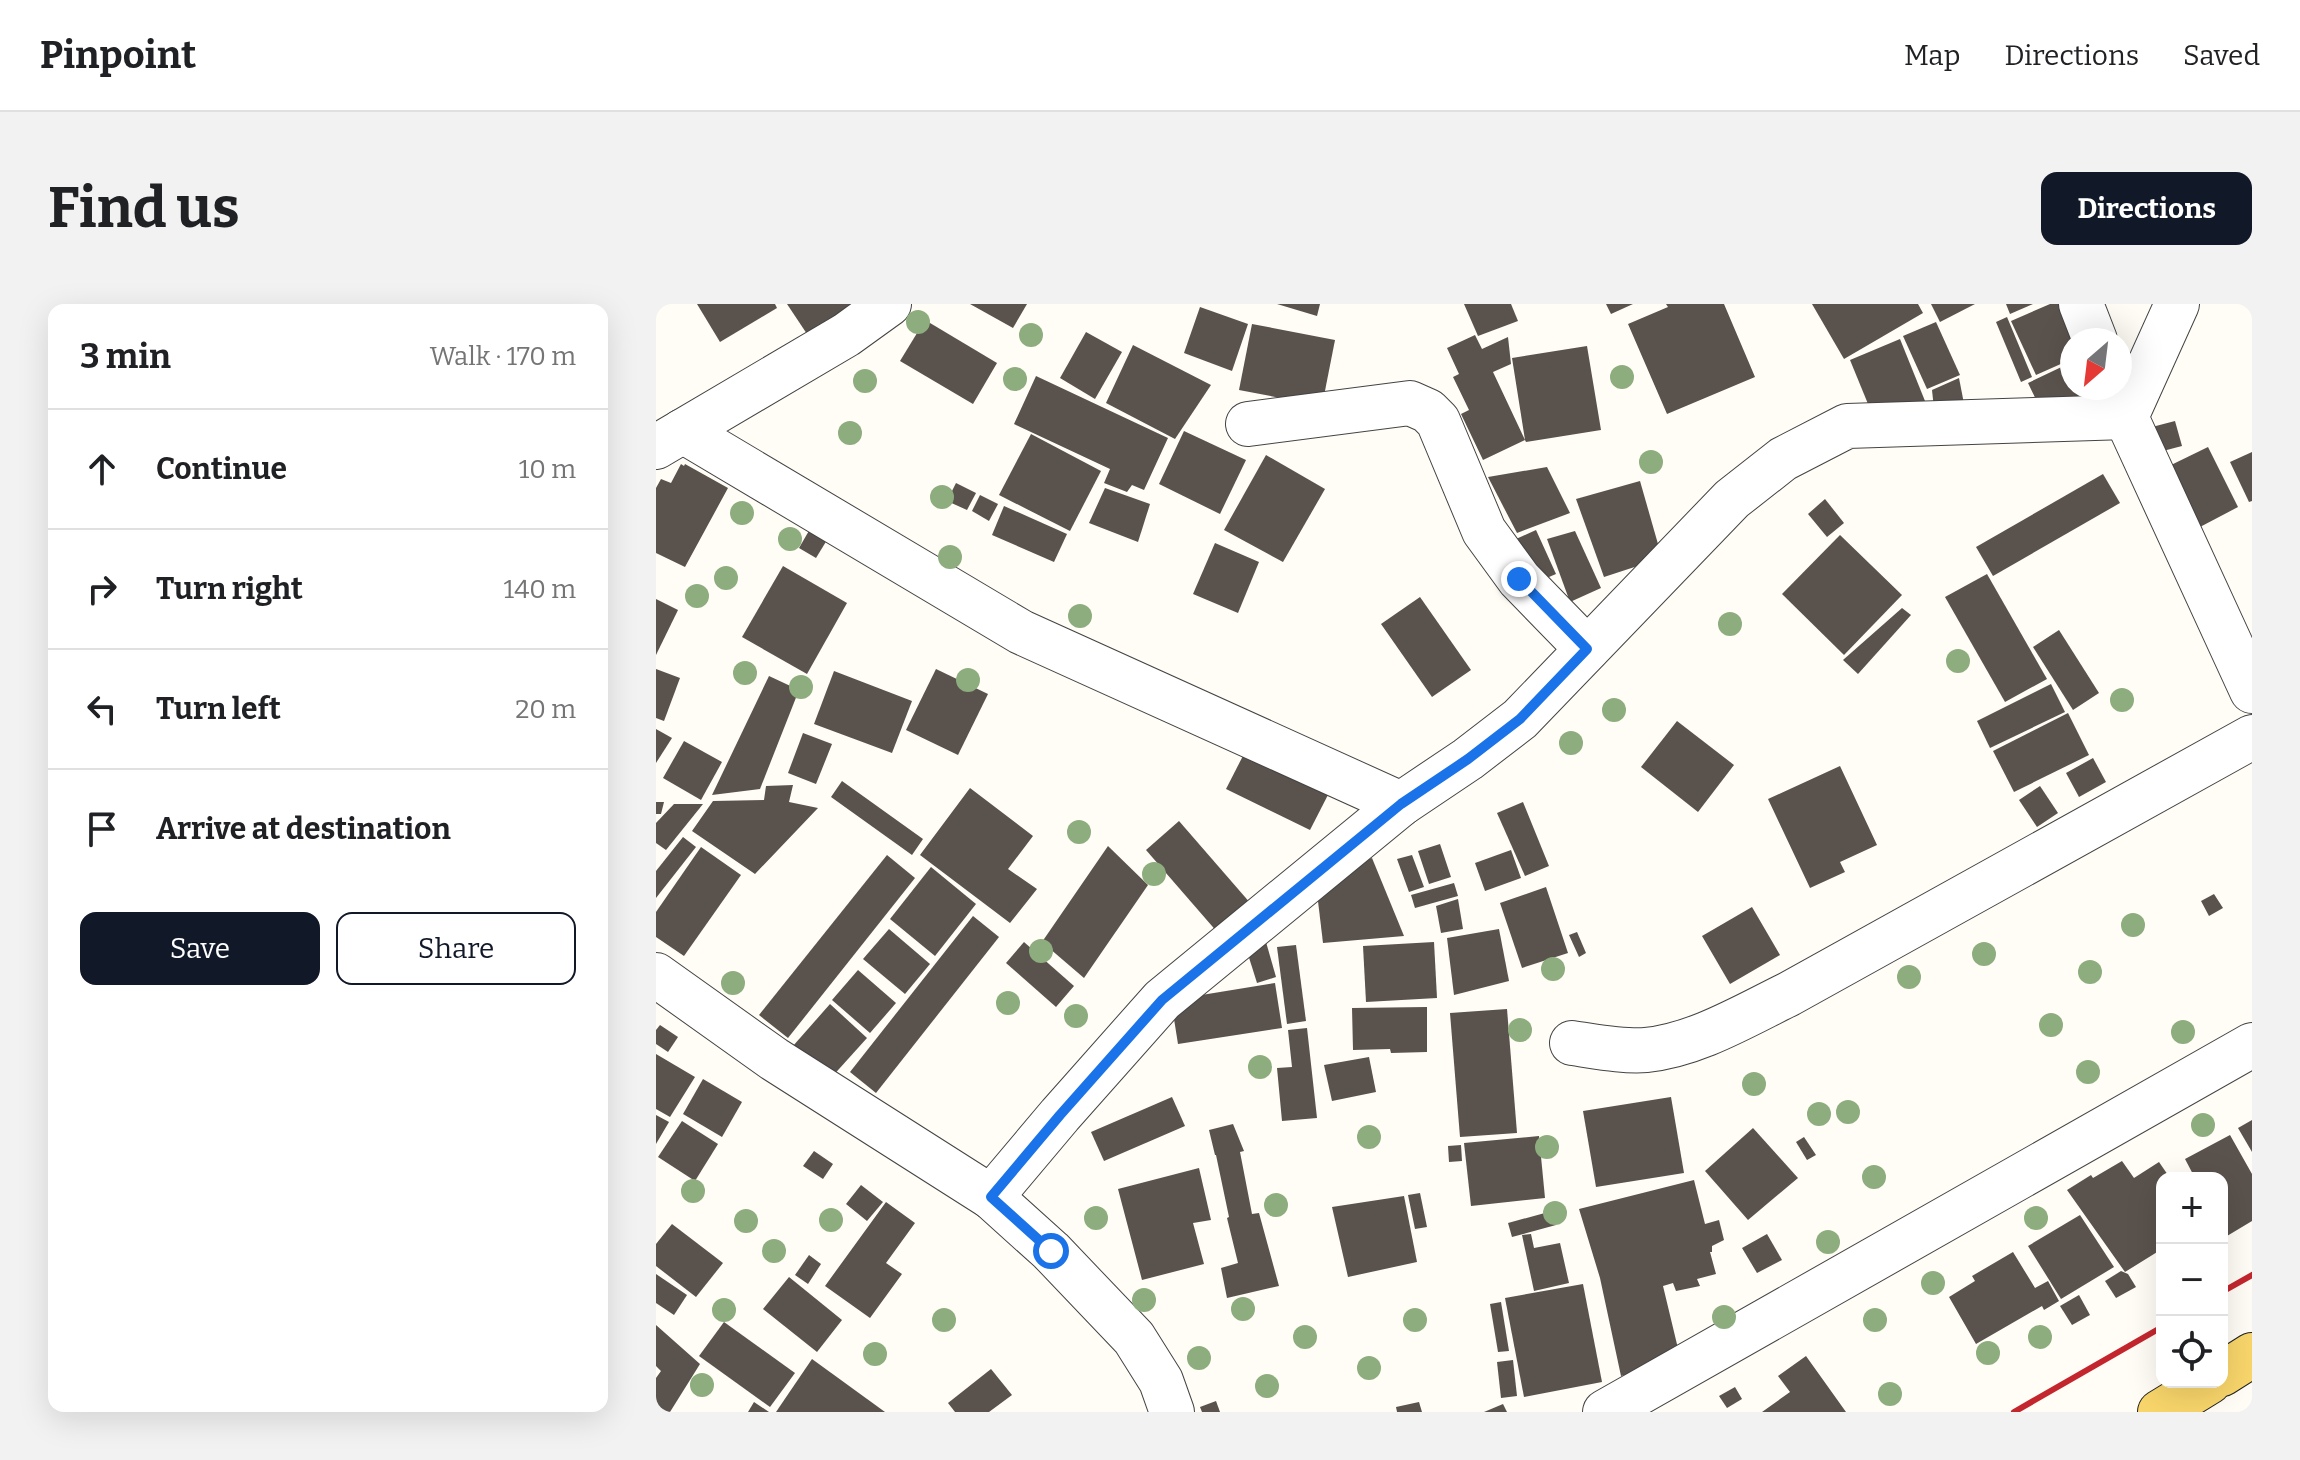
<!DOCTYPE html>
<html lang="en">
<head>
<meta charset="utf-8">
<style>
  :root { --surface:#fff; --page:#f2f2f2; --text:#202124; --muted:#757577; --line:#e0e0e0; --accent:#111827 }
  body { margin:0; font-family:Bitter,serif; background:var(--page); color:var(--text) }
  .controls { position:absolute; right:24px; bottom:24px; display:grid; overflow:hidden; border-radius:16px; box-shadow:0 8px 32px #0002 }
  .controls button { width:72px; height:72px; display:grid; place-items:center; padding:0; border:0; border-bottom:2px solid var(--line); background:var(--surface); color:var(--text); font:40px sans-serif }
  .compass { position:absolute; left:1404px; top:24px; width:72px; height:72px; border-radius:50%; background:var(--surface); box-shadow:0 8px 32px #0002; rotate:208deg }
  .stop { position:absolute; width:24px; height:24px; margin:-18px; border:6px solid #1a73e8; border-radius:50%; background:#fff }
  .stop.end { background:#1a73e8; border-color:#fff; box-shadow:0 2px 8px #0008 }
  .list { margin:0; padding:0; list-style:none }
  h2 { display:flex; justify-content:space-between; align-items:center; height:104px; margin:0; padding:0 32px; font-size:34px }
  h2 small { font-size:26px; font-weight:400; color:var(--muted) }
  .list li { display:grid; grid-template-columns:52px 1fr auto; gap:24px; align-items:center; box-sizing:border-box; height:120px; padding:0 32px; border-top:2px solid var(--line) }
  .list b { display:block; font-size:30px; white-space:nowrap }
  .list em { font-size:26px; font-style:normal; color:var(--muted) }
  .actions { display:flex; gap:16px; padding:24px 32px }
  .actions a { flex:1; padding:18px 0; border:2px solid var(--accent); border-radius:16px; text-align:center; font-size:28px; color:var(--accent) }
  .actions .main { background:var(--accent); color:#fff }
  .icon { flex:none; width:44px; height:44px; fill:none; stroke:currentColor; stroke-width:2; stroke-linecap:round; stroke-linejoin:round }
  .map { position:relative; flex:none; width:1596px; height:1108px; overflow:hidden; border-radius:16px }
  header { display:flex; align-items:center; gap:48px; box-sizing:border-box; height:112px; padding:0 40px; background:var(--surface); border-bottom:2px solid var(--line) }
  header strong { font-size:38px }
  nav { display:flex; gap:44px; margin-inline-start:auto; font-size:28px }
  .intro { display:flex; align-items:center; justify-content:space-between; box-sizing:border-box; height:192px; padding:0 48px }
  h1 { margin:0; font-size:56px }
  .button { padding:20px 36px; border-radius:16px; background:var(--accent); color:#fff; font-size:28px; font-weight:700 }
  main { display:flex; gap:48px; padding:0 48px }
  aside { flex:1; background:var(--surface); border-radius:16px; box-shadow:0 8px 32px #0002 }
  .map>svg:first-child { display:block }
  .building { fill:#5a524d }
  .lines { fill:none; stroke-linecap:round; stroke-linejoin:round }
  .minor-casing { stroke:#444; stroke-width:46 }
  .major-casing { stroke:#222; stroke-width:46 }
  .minor { stroke:#fff; stroke-width:44 }
  .major { stroke:#f9d66b; stroke-width:44 }
  .rail { stroke:#c4262e; stroke-width:6 }
  .tree { fill:#8dad7f }
  .route { stroke:#1a73e8; stroke-width:10 }
</style>
</head>
<body>
<header>
<strong>Pinpoint</strong>
<nav><a>Map</a><a>Directions</a><a>Saved</a></nav>
</header>
<div class="intro"><h1>Find us</h1><a class="button">Directions</a></div>
<main>
<aside>
<h2>3 min<small>Walk · 170 m</small></h2>
<ul class="list">
<li><svg class="icon" aria-label="ahead" viewBox="0 0 24 24"><path d="M12 20V5M6 11l6-6 6 6"/></svg><div><b>Continue</b></div><em>10 m</em></li>
<li><svg class="icon" aria-label="right" viewBox="0 0 24 24"><path d="M7 20v-9h11M14 6l5 5-5 5"/></svg><div><b>Turn right</b></div><em>140 m</em></li>
<li><svg class="icon" aria-label="left" viewBox="0 0 24 24"><path d="M17 20v-9H6M10 6l-5 5 5 5"/></svg><div><b>Turn left</b></div><em>20 m</em></li>
<li><svg class="icon" aria-label="arrive" viewBox="0 0 24 24"><path d="M6 21V4h12l-3 4 3 4H6"/></svg><div><b>Arrive at destination</b></div></li>
</ul>
<div class="actions"><a class="main">Save</a><a>Share</a></div>
</aside>
<div class="map">
<svg width="1596" height="1108" viewBox="0 0 1596 1108">
  <rect width="100%" height="100%" fill="#fffdf5"/>
  <g class="building">
    <polygon points="41,0 119,0 121,4 64,38"/>
    <polygon points="131,0 223,0 159,42"/>
    <polygon points="314,0 371,0 357,24"/>
    <polygon points="621,0 664,0 661,12"/>
    <polygon points="808,0 855,0 862,17 822,32"/>
    <polygon points="950,0 977,0 955,10"/>
    <polygon points="1010,0 1068,0 1099,73 1011,110 972,20 1012,3"/>
    <polygon points="1156,0 1262,0 1267,9 1188,55"/>
    <polygon points="1275,0 1319,0 1284,18"/>
    <polygon points="1350,0 1377,0 1354,10"/>
    <polygon points="1394,0 1407,0 1416,36 1416,55 1380,71 1355,17"/>
    <polygon points="544,3 592,20 576,67 528,49"/>
    <polygon points="1351,13 1376,73 1365,78 1340,18"/>
    <polygon points="269,16 341,59 317,100 244,57"/>
    <polygon points="1280,18 1304,71 1271,85 1247,32"/>
    <polygon points="596,20 679,36 666,102 583,86"/>
    <polygon points="430,28 466,48 439,95 404,74"/>
    <polygon points="819,31 826,45 852,33 855,60 837,68 869,136 856,54 931,42 945,126 870,138 869,136 827,156 805,110 813,106 797,73 803,70 791,44"/>
    <polygon points="1244,35 1269,97 1219,117 1194,56"/>
    <polygon points="477,41 555,81 519,135 450,99"/>
    <polygon points="1416,58 1416,84 1442,84 1387,110 1372,79"/>
    <polygon points="380,72 512,134 488,186 476,181 471,188 448,179 454,165 358,120"/>
    <polygon points="1303,74 1310,110 1279,114 1276,86"/>
    <polygon points="1519,117 1526,142 1503,148 1496,123"/>
    <polygon points="528,127 590,156 564,210 503,180"/>
    <polygon points="375,130 445,167 414,227 343,191"/>
    <polygon points="1552,143 1582,203 1544,223 1513,162"/>
    <polygon points="1596,148 1596,197 1593,198 1574,158"/>
    <polygon points="610,151 669,185 627,258 568,226"/>
    <polygon points="25,160 28,162 29,160 72,184 29,263 0,249 0,184 5,175 15,179"/>
    <polygon points="891,163 914,209 861,229 832,173"/>
    <polygon points="1447,170 1464,199 1337,272 1320,243"/>
    <polygon points="984,177 1006,254 948,273 920,195"/>
    <polygon points="300,179 320,189 311,206 291,197"/>
    <polygon points="449,184 494,200 482,238 433,219"/>
    <polygon points="324,191 342,200 333,217 316,207"/>
    <polygon points="1169,195 1188,219 1171,233 1152,210"/>
    <polygon points="348,202 411,230 398,258 336,231"/>
    <polygon points="154,225 171,236 160,254 143,244"/>
    <polygon points="880,226 900,270 879,279 860,235"/>
    <polygon points="919,227 945,284 914,298 891,235"/>
    <polygon points="1184,231 1246,291 1188,351 1126,290"/>
    <polygon points="559,239 603,258 582,309 537,290"/>
    <polygon points="127,262 191,299 151,370 86,333"/>
    <polygon points="1331,270 1391,375 1349,398 1289,293"/>
    <polygon points="764,293 815,366 776,393 725,320"/>
    <polygon points="0,295 22,306 0,351"/>
    <polygon points="1246,304 1255,311 1202,370 1187,356"/>
    <polygon points="1403,326 1443,389 1417,406 1377,343"/>
    <polygon points="0,365 24,374 8,417 0,414"/>
    <polygon points="280,365 332,390 302,451 250,426"/>
    <polygon points="178,367 256,397 236,449 158,420"/>
    <polygon points="113,372 143,386 104,485 56,491"/>
    <polygon points="1395,380 1409,408 1334,444 1321,417"/>
    <polygon points="1412,409 1433,451 1358,488 1337,447"/>
    <polygon points="1021,417 1078,461 1042,508 985,463"/>
    <polygon points="0,425 16,434 0,459"/>
    <polygon points="147,429 176,440 160,480 132,469"/>
    <polygon points="28,437 66,458 45,496 7,474"/>
    <polygon points="591,444 675,485 654,526 570,485"/>
    <polygon points="1437,454 1450,478 1423,493 1410,469"/>
    <polygon points="1184,462 1221,541 1184,558 1189,568 1154,584 1112,495"/>
    <polygon points="186,477 267,535 256,551 175,493"/>
    <polygon points="137,481 133,498 162,504 99,570 36,527 57,497 108,496 110,482"/>
    <polygon points="1384,482 1402,509 1381,523 1363,496"/>
    <polygon points="314,484 377,532 352,565 381,585 354,619 264,551"/>
    <polygon points="0,498 8,498 5,510 0,510"/>
    <polygon points="867,498 893,562 869,572 841,509"/>
    <polygon points="18,500 47,500 10,546 0,539 0,519"/>
    <polygon points="523,517 602,608 569,637 490,546"/>
    <polygon points="27,533 40,543 0,594 0,567"/>
    <polygon points="784,540 795,573 773,580 762,547"/>
    <polygon points="452,542 492,581 428,674 386,638"/>
    <polygon points="45,543 85,571 28,652 0,633 0,608"/>
    <polygon points="855,546 865,574 829,587 819,559"/>
    <polygon points="231,551 259,574 132,734 103,711"/>
    <polygon points="756,551 768,583 753,588 741,555"/>
    <polygon points="716,554 748,632 667,639 659,572"/>
    <polygon points="275,563 320,600 279,652 234,615"/>
    <polygon points="798,579 802,592 759,604 755,591"/>
    <polygon points="890,583 912,649 866,664 844,599"/>
    <polygon points="1558,590 1567,604 1553,612 1545,597"/>
    <polygon points="802,595 807,625 785,629 780,602"/>
    <polygon points="1096,603 1124,651 1074,680 1046,632"/>
    <polygon points="317,612 343,633 220,789 194,768"/>
    <polygon points="233,625 274,660 249,690 207,655"/>
    <polygon points="843,625 853,677 798,691 791,634"/>
    <polygon points="921,628 930,649 923,653 913,631"/>
    <polygon points="368,638 418,682 400,703 350,659"/>
    <polygon points="610,638 620,673 601,679 590,644"/>
    <polygon points="778,638 781,694 710,698 707,642"/>
    <polygon points="640,641 650,717 631,720 621,643"/>
    <polygon points="202,666 240,699 214,729 176,696"/>
    <polygon points="619,679 626,724 522,740 515,696"/>
    <polygon points="174,700 211,734 174,775 137,742"/>
    <polygon points="771,703 771,748 735,749 734,745 697,746 696,704"/>
    <polygon points="851,705 861,829 804,833 794,709"/>
    <polygon points="4,721 22,733 12,748 0,740 0,726"/>
    <polygon points="651,724 661,814 626,817 621,764 636,763 632,726"/>
    <polygon points="0,750 39,773 14,813 0,805"/>
    <polygon points="713,753 720,788 676,797 668,761"/>
    <polygon points="47,775 86,798 66,833 27,810"/>
    <polygon points="516,793 529,822 448,857 435,828"/>
    <polygon points="1015,793 1028,869 940,883 927,807"/>
    <polygon points="0,811 13,818 0,840"/>
    <polygon points="1596,816 1596,848 1582,824"/>
    <polygon points="26,817 62,840 39,877 2,853"/>
    <polygon points="577,820 588,847 584,848 596,910 603,909 623,982 571,994 565,964 582,959 571,914 573,913 560,851 559,851 553,826"/>
    <polygon points="1097,824 1142,874 1092,916 1049,867"/>
    <polygon points="1574,831 1596,870 1596,917 1566,935 1566,874 1539,874 1529,855"/>
    <polygon points="883,832 889,894 815,902 808,839"/>
    <polygon points="1148,833 1160,851 1151,856 1140,838"/>
    <polygon points="805,841 806,857 793,858 792,842"/>
    <polygon points="158,847 177,860 167,875 147,862"/>
    <polygon points="1466,857 1478,874 1503,858 1514,874 1506,874 1506,945 1469,968 1411,886 1435,871 1437,874"/>
    <polygon points="543,864 555,916 537,919 548,960 486,976 462,885"/>
    <polygon points="1038,876 1049,920 1063,916 1068,936 1056,942 1056,948 1054,948 1060,970 1041,975 1044,982 1020,987 1017,979 1007,982 1025,1057 965,1072 944,974 923,905"/>
    <polygon points="205,881 227,898 211,917 190,900"/>
    <polygon points="764,889 771,923 759,925 752,891"/>
    <polygon points="748,892 761,958 692,973 676,903"/>
    <polygon points="230,898 259,919 230,959 246,970 214,1014 169,982"/>
    <polygon points="896,907 900,921 856,933 852,919"/>
    <polygon points="1424,911 1458,963 1405,995 1372,942"/>
    <polygon points="16,920 67,959 40,993 0,962 0,940"/>
    <polygon points="875,930 878,944 904,939 913,979 878,987 866,931"/>
    <polygon points="1111,930 1126,956 1101,969 1086,944"/>
    <polygon points="1357,948 1379,984 1392,977 1403,997 1388,1006 1386,1002 1320,1040 1293,993 1319,977 1316,972"/>
    <polygon points="153,951 165,960 152,980 139,971"/>
    <polygon points="1465,967 1472,970 1480,983 1460,994 1449,977"/>
    <polygon points="0,970 31,991 18,1011 0,999"/>
    <polygon points="133,973 186,1016 161,1048 107,1005"/>
    <polygon points="927,980 946,1078 868,1093 849,994"/>
    <polygon points="1423,991 1434,1011 1416,1021 1404,1002"/>
    <polygon points="845,998 853,1047 842,1048 834,1000"/>
    <polygon points="68,1018 139,1069 114,1103 43,1052"/>
    <polygon points="0,1021 44,1060 14,1108 0,1108 0,1074 5,1067 0,1062"/>
    <polygon points="1150,1052 1190,1108 1106,1108 1134,1088 1122,1072"/>
    <polygon points="156,1055 229,1108 120,1108"/>
    <polygon points="857,1056 861,1092 845,1094 841,1058"/>
    <polygon points="335,1065 356,1091 333,1108 299,1108 292,1099"/>
    <polygon points="1079,1083 1086,1095 1071,1104 1063,1092"/>
    <polygon points="560,1097 564,1108 546,1108 544,1103"/>
    <polygon points="98,1098 113,1108 92,1108"/>
    <polygon points="763,1098 766,1108 741,1108 740,1103"/>
    <polygon points="847,1100 851,1108 828,1108"/>
  </g>
  <g class="lines">
    <g class="minor-casing">
      <g id="minor">
        <polyline points="1425,0 1439,36"/>
        <polyline points="1521,0 1470,113 1596,387"/>
        <polyline points="592,120 754,99 772,107 782,117 828,227 863,275 931,345"/>
        <polyline points="27,127 365,328 745,500"/>
        <polyline points="0,143 190,31 233,0"/>
        <polyline points="0,671 118,755 335,893 404,811 506,696 745,500 812,455 864,415 1076,195 1127,155 1191,122 1470,113 1458,84"/>
        <path d="M916,739c22,3 52,9 74,7 50,-5 98,-34 143,-56l463,-257"/>
        <polyline points="335,893 395,947 478,1034 505,1077 516,1108"/>
        <polyline points="949,1108 1596,741"/>
      </g>
    </g>
    <g class="major-casing">
      <g id="major">
        <polyline points="1566,1070 1596,1051"/>
        <polyline points="1504,1108 1553,1078"/>
      </g>
    </g>
    <use href="#minor" class="minor"/>
    <use href="#major" class="major"/>
    <g class="rail">
      <polyline points="1566,988 1596,971"/>
      <polyline points="1358,1108 1506,1023"/>
    </g>
  </g>
  <g class="tree">
    <circle cx="262" cy="18" r="12"/>
    <circle cx="375" cy="31" r="12"/>
    <circle cx="966" cy="73" r="12"/>
    <circle cx="359" cy="75" r="12"/>
    <circle cx="209" cy="77" r="12"/>
    <circle cx="194" cy="129" r="12"/>
    <circle cx="995" cy="158" r="12"/>
    <circle cx="286" cy="193" r="12"/>
    <circle cx="86" cy="209" r="12"/>
    <circle cx="134" cy="235" r="12"/>
    <circle cx="294" cy="253" r="12"/>
    <circle cx="70" cy="274" r="12"/>
    <circle cx="41" cy="292" r="12"/>
    <circle cx="424" cy="312" r="12"/>
    <circle cx="1074" cy="320" r="12"/>
    <circle cx="1302" cy="357" r="12"/>
    <circle cx="89" cy="369" r="12"/>
    <circle cx="312" cy="376" r="12"/>
    <circle cx="145" cy="383" r="12"/>
    <circle cx="1466" cy="396" r="12"/>
    <circle cx="958" cy="406" r="12"/>
    <circle cx="915" cy="439" r="12"/>
    <circle cx="423" cy="528" r="12"/>
    <circle cx="498" cy="570" r="12"/>
    <circle cx="1477" cy="621" r="12"/>
    <circle cx="385" cy="647" r="12"/>
    <circle cx="1328" cy="650" r="12"/>
    <circle cx="897" cy="665" r="12"/>
    <circle cx="1434" cy="668" r="12"/>
    <circle cx="1253" cy="673" r="12"/>
    <circle cx="77" cy="679" r="12"/>
    <circle cx="352" cy="699" r="12"/>
    <circle cx="420" cy="712" r="12"/>
    <circle cx="1395" cy="721" r="12"/>
    <circle cx="864" cy="726" r="12"/>
    <circle cx="1527" cy="728" r="12"/>
    <circle cx="604" cy="763" r="12"/>
    <circle cx="1432" cy="768" r="12"/>
    <circle cx="1098" cy="780" r="12"/>
    <circle cx="1192" cy="808" r="12"/>
    <circle cx="1163" cy="810" r="12"/>
    <circle cx="1547" cy="821" r="12"/>
    <circle cx="713" cy="833" r="12"/>
    <circle cx="891" cy="843" r="12"/>
    <circle cx="1218" cy="873" r="12"/>
    <circle cx="37" cy="887" r="12"/>
    <circle cx="620" cy="901" r="12"/>
    <circle cx="899" cy="909" r="12"/>
    <circle cx="440" cy="914" r="12"/>
    <circle cx="1380" cy="914" r="12"/>
    <circle cx="175" cy="916" r="12"/>
    <circle cx="90" cy="917" r="12"/>
    <circle cx="1172" cy="938" r="12"/>
    <circle cx="118" cy="947" r="12"/>
    <circle cx="1277" cy="979" r="12"/>
    <circle cx="488" cy="996" r="12"/>
    <circle cx="587" cy="1005" r="12"/>
    <circle cx="68" cy="1006" r="12"/>
    <circle cx="1068" cy="1013" r="12"/>
    <circle cx="288" cy="1016" r="12"/>
    <circle cx="759" cy="1016" r="12"/>
    <circle cx="1219" cy="1016" r="12"/>
    <circle cx="649" cy="1033" r="12"/>
    <circle cx="1384" cy="1033" r="12"/>
    <circle cx="1332" cy="1049" r="12"/>
    <circle cx="219" cy="1050" r="12"/>
    <circle cx="543" cy="1054" r="12"/>
    <circle cx="713" cy="1064" r="12"/>
    <circle cx="46" cy="1081" r="12"/>
    <circle cx="611" cy="1082" r="12"/>
    <circle cx="1234" cy="1090" r="12"/>
  </g>
  <g class="lines">
    <polyline class="route" points="395,947 335,893 404,811 506,696 745,500 812,455 864,415 931,345 863,275"/>
  </g>
</svg>
<div class="controls">
<button>+</button>
<button>−</button>
<button><svg class="icon" aria-label="locate" viewBox="0 0 24 24"><circle cx="12" cy="12" r="6"/><path d="M12 2v4M12 18v4M2 12h4M18 12h4"/></svg></button>
</div>
<svg class="compass" viewBox="-18 -18 36 36"><path d="M0-13l5 13h-10z" fill="#e53935"/><path d="M0 13l5-13h-10z" fill="#757577"/></svg>
<div class="stop" style="left:395px;top:947px"></div>
<div class="stop end" style="left:863px;top:275px"></div>
</div>
</main>
</body>
</html>
